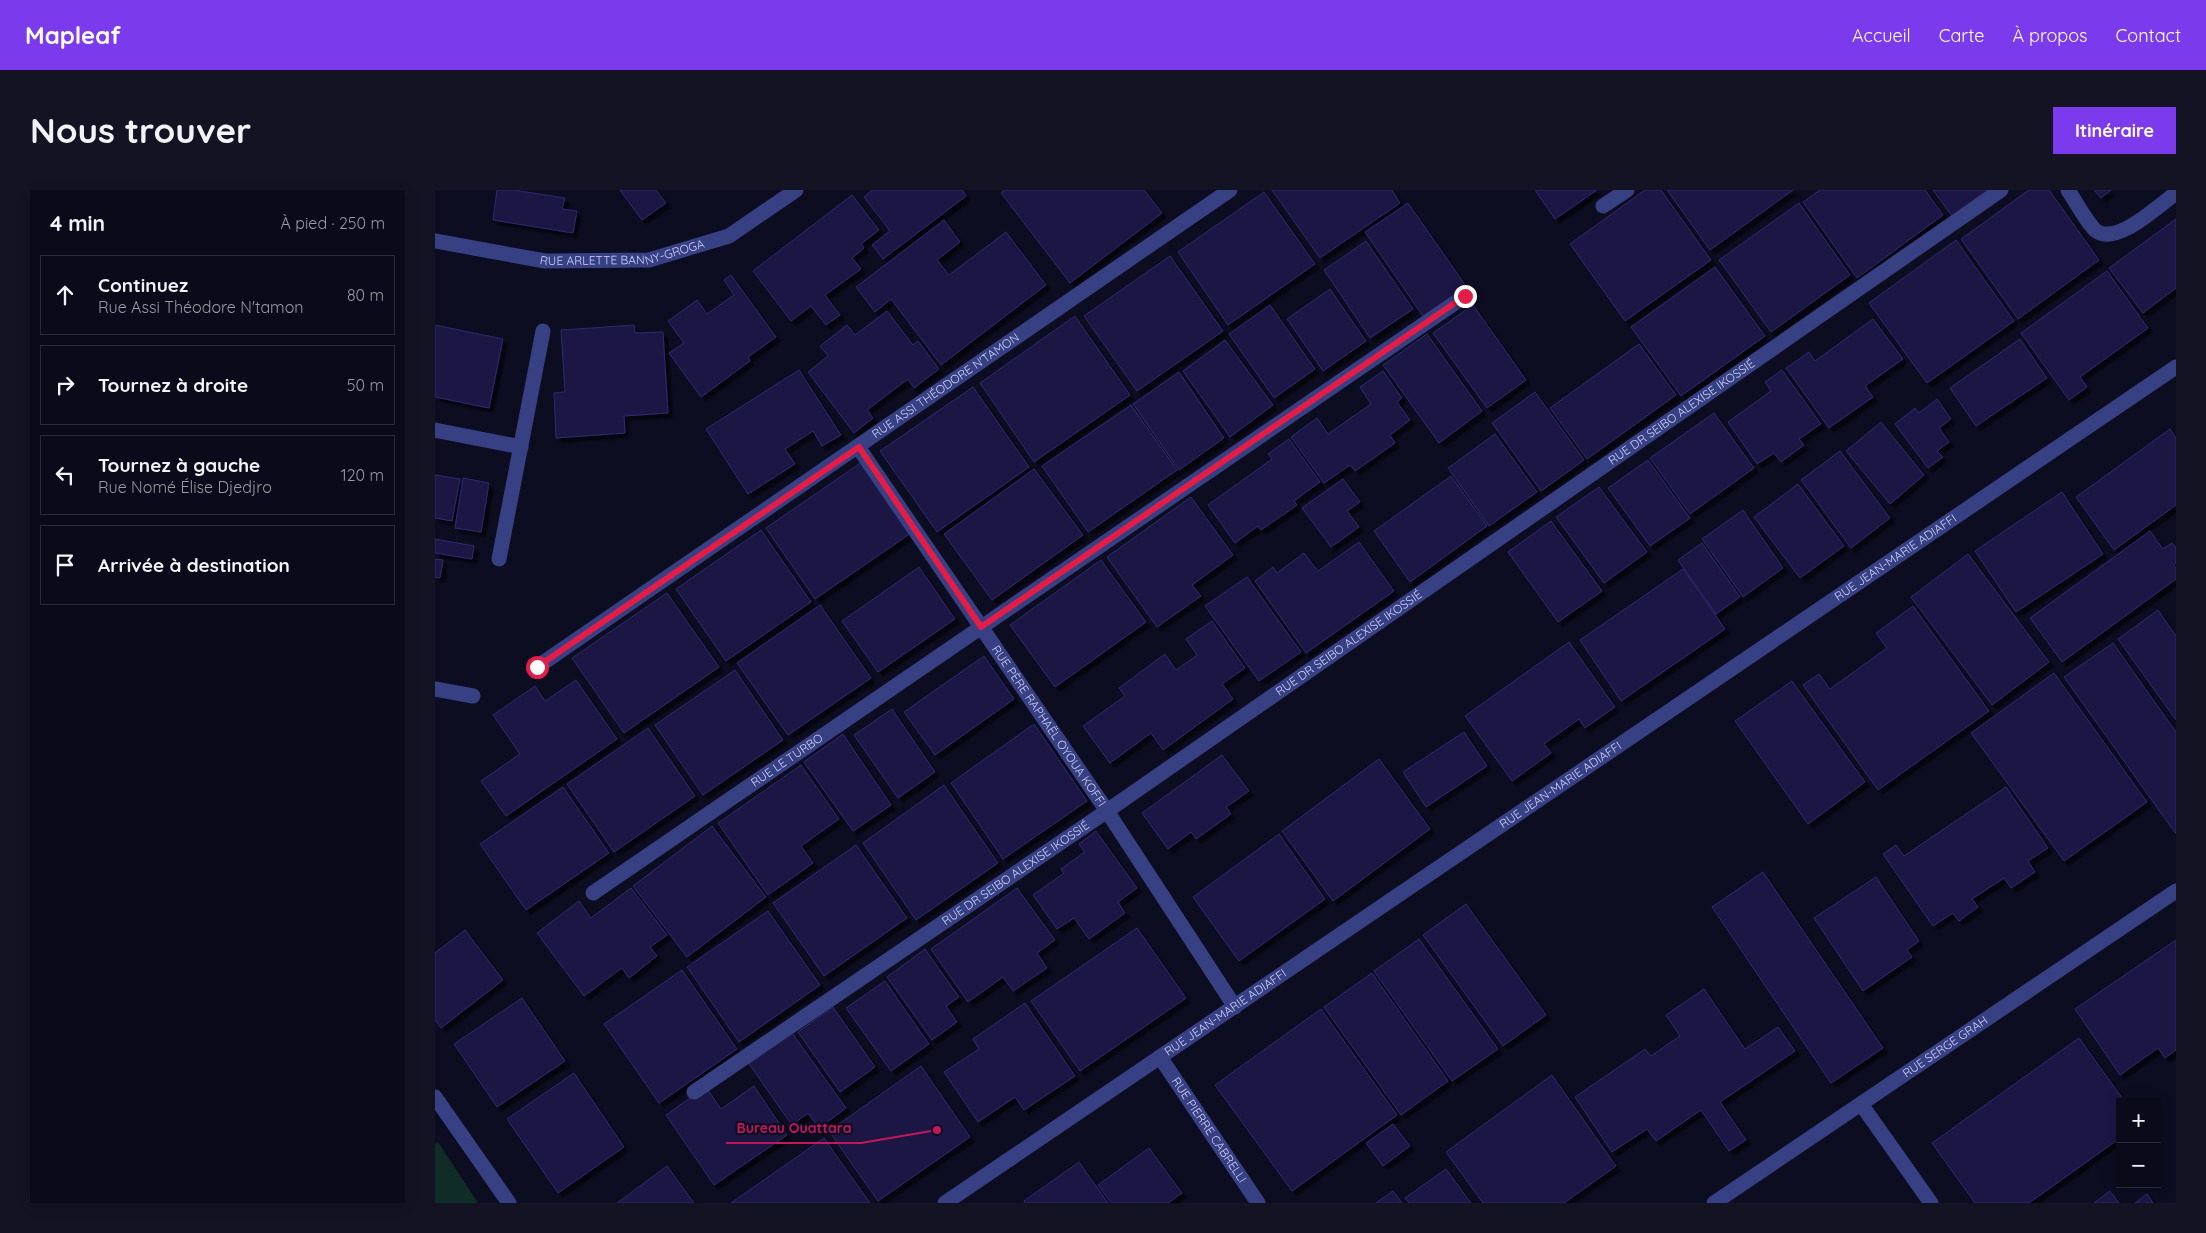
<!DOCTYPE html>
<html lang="fr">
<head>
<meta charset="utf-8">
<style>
  :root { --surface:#0a0a1a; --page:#131323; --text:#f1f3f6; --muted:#999aa2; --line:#2a2b39; --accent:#7c3aed }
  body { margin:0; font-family:Quicksand,sans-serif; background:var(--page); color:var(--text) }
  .controls { position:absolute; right:15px; bottom:15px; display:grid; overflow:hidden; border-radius:0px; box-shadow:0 2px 12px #0003 }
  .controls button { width:45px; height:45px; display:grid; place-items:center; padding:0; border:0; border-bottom:1px solid var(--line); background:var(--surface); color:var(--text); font:25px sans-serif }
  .stop { position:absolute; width:15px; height:15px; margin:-11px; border:4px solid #e11d48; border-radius:50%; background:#fff }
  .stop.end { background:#e11d48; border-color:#fff; box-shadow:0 1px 5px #0008 }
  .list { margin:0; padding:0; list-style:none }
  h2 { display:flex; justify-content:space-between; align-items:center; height:65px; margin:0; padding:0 20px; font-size:21px }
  h2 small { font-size:16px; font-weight:400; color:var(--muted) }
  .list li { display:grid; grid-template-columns:32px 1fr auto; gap:15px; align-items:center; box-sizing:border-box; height:80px; margin:0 10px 10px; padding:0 10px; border:1px solid var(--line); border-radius:0px }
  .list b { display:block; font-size:19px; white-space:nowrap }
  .list p { margin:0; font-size:16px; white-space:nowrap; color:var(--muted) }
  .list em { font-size:16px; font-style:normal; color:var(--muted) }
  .icon { flex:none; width:28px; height:28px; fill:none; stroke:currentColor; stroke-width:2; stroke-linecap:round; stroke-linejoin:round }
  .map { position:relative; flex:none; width:1741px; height:1013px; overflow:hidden; border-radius:0px }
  header { display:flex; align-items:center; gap:30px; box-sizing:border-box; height:70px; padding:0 25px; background:var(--accent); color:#fff }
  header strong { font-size:24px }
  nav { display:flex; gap:28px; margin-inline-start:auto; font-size:18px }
  .intro { display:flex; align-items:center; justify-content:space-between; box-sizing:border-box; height:120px; padding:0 30px }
  h1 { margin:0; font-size:35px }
  .button { padding:12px 22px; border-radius:0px; background:var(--accent); color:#fff; font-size:18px; font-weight:700 }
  main { display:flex; gap:30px; padding:0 30px }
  aside { flex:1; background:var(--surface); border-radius:0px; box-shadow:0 2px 12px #0003 }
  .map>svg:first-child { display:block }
  .garden { fill:#102c27 }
  .building { fill:#1a1944; stroke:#2d2a70; filter:url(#shadow) }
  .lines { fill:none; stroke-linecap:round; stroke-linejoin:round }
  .minor { stroke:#374082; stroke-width:15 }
  .route { stroke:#e11d48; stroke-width:6 }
  .labels { text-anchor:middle; stroke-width:4; stroke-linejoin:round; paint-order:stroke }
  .street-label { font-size:12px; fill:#ced1ff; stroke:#0d0d22 }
  .leader { fill:none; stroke:#c2185b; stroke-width:2 }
  .callout-dot { fill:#c2185b; stroke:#0d0d22; stroke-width:2 }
  .callout-label { font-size:14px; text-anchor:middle; font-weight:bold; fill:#c2185b; stroke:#0d0d22; stroke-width:4; stroke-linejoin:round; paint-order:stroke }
</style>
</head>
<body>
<header>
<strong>Mapleaf</strong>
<nav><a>Accueil</a><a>Carte</a><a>À propos</a><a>Contact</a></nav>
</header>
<div class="intro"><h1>Nous trouver</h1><a class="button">Itinéraire</a></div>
<main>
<aside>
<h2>4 min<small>À pied · 250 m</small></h2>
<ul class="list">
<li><svg class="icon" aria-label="ahead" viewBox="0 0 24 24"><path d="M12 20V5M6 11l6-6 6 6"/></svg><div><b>Continuez</b><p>Rue Assi Théodore N'tamon</p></div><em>80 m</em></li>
<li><svg class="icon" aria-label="right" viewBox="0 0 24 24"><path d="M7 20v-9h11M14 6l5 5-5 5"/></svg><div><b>Tournez à droite</b></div><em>50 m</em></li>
<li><svg class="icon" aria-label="left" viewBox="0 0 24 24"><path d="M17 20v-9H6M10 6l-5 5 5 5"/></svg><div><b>Tournez à gauche</b><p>Rue Nomé Élise Djedjro</p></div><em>120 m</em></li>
<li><svg class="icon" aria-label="arrive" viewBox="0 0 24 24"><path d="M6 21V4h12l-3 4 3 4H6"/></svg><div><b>Arrivée à destination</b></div></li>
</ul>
</aside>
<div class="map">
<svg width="1741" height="1013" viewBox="0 0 1741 1013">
  <defs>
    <filter id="shadow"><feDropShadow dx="4.5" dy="4.5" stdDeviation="1" flood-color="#0009"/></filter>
  </defs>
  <rect width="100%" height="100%" fill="#0d0d22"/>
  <polygon class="garden" points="3,952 43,1013 0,1013 0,954"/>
  <g class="building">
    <polygon points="62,0 78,0 130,8 127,19 142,21 138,43 58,30"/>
    <polygon points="185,0 221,0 231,13 207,30"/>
    <polygon points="437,0 527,0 531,6 448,69 437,55 455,41 429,7"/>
    <polygon points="569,0 709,0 727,23 635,93 566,3"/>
    <polygon points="837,0 957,0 965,13 885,68"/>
    <polygon points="1100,0 1162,0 1120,29"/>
    <polygon points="1210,0 1226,0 1276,70 1190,131 1135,54"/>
    <polygon points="1232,0 1358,0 1275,60"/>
    <polygon points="1385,0 1490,0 1508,25 1422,88 1368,12"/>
    <polygon points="1498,0 1553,0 1517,26"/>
    <polygon points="1594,0 1614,0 1664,70 1583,129 1526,49"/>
    <polygon points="1659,0 1676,0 1666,8"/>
    <polygon points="829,2 880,74 793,135 743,62"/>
    <polygon points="417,5 444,40 426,54 429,58 417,68 426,79 390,105 405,125 391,135 376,116 356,131 318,81"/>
    <polygon points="973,13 1033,99 990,129 930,42"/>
    <polygon points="1364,13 1415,85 1336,142 1284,70"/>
    <polygon points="1741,29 1741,98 1708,123 1674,78"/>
    <polygon points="509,30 525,52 502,70 514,85 571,42 611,95 506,175 456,109 440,122 421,97"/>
    <polygon points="1521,50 1579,131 1492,193 1434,113"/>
    <polygon points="931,51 978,119 935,148 889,80"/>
    <polygon points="735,66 788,141 702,201 649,126"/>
    <polygon points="1280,77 1330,146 1246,206 1196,137"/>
    <polygon points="1672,81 1713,138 1645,187 1652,197 1634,210 1586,143"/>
    <polygon points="296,85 341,147 313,167 315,171 266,207 234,163 249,153 233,131 262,110 272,124 299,105 289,90"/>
    <polygon points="895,99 931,151 888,181 852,129"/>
    <polygon points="835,115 880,179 839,208 794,144"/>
    <polygon points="1038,115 1091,190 1052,218 998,143"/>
    <polygon points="452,121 478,155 483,151 504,179 479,198 473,189 432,220 438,228 419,243 373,182 393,166 385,156 412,135 420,145"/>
    <polygon points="640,126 695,205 599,272 545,193"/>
    <polygon points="1438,129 1468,169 1430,196 1438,207 1394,238 1351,178 1374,162 1380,171"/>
    <polygon points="0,135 68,149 54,218 0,207"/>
    <polygon points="199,135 200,143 228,142 233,223 189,226 190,243 121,248 119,203 130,202 126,140"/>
    <polygon points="992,144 1047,221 1004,253 948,175"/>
    <polygon points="1585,149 1612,188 1541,236 1515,198"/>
    <polygon points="790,150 838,215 795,247 748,181"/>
    <polygon points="1204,154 1241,205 1152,269 1115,218"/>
    <polygon points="364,180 406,245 387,256 378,241 350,259 360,274 313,304 271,239"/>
    <polygon points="1347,180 1386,234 1364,249 1369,255 1346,272 1339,263 1322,274 1293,232 1336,201 1330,192"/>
    <polygon points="948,181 967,208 962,212 975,230 955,245 960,253 920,281 915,275 889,293 856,247 882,228 893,244 936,214 925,197"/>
    <polygon points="744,182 789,248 744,280 698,214"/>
    <polygon points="538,197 594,277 502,342 445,261"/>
    <polygon points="1100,202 1149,270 1106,301 1057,233"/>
    <polygon points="1502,209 1516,229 1504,238 1514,252 1502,261 1508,267 1493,278 1460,234 1480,218 1484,223"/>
    <polygon points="696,215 742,280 653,342 607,276"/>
    <polygon points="1279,223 1319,278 1255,324 1215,268"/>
    <polygon points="1446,232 1489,285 1455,314 1411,261"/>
    <polygon points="1735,239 1741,248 1741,315 1679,360 1641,307"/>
    <polygon points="1060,244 1102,302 1054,336 1013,278"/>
    <polygon points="854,249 885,292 859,311 862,315 826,340 823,336 800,353 773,315 837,269 833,264"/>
    <polygon points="1405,261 1455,328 1416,358 1366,290"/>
    <polygon points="1213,270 1255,328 1215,356 1173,298"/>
    <polygon points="427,272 476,343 380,409 331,338"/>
    <polygon points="599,279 648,345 557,410 509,344"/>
    <polygon points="0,285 25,289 17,331 0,328"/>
    <polygon points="1016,286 1052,336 975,392 939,341"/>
    <polygon points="28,288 54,293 46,342 20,338"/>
    <polygon points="908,289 925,312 912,321 924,337 896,357 867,318"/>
    <polygon points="1363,294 1409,356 1365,388 1319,327"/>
    <polygon points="1164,297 1212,362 1169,393 1121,327"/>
    <polygon points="1627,302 1668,364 1581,422 1540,361"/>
    <polygon points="756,307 798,365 757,395 766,406 722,437 672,367"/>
    <polygon points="1308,320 1348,378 1308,407 1267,349"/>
    <polygon points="1116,331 1167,401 1123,432 1073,362"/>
    <polygon points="326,340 376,412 291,471 241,399"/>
    <polygon points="1715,341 1728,359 1737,353 1741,358 1741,373 1739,375 1741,378 1741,389 1627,472 1595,428"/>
    <polygon points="0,349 39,356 37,369 0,363"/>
    <polygon points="924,352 959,401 871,463 820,391 838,377 842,383 869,363 883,381"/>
    <polygon points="1267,353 1305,407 1281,424 1243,370"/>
    <polygon points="1533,364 1614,472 1557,515 1476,407"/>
    <polygon points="0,369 8,370 5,388 0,387"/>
    <polygon points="666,370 711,432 620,497 575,435"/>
    <polygon points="484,377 520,429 443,482 407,431"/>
    <polygon points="1248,379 1290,439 1186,511 1145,450"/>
    <polygon points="812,387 866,462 824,491 770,416"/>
    <polygon points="232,403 284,477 189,543 137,468"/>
    <polygon points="385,415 436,488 353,545 302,473"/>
    <polygon points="1478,416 1554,521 1443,600 1368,495 1384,484 1395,499 1452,458 1441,443"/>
    <polygon points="1723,420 1741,446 1741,530 1683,449"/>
    <polygon points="777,431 810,478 787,494 798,509 728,560 716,543 675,573 648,536 690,506 684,498 730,464 741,480 762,465 751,449"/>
    <polygon points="1134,452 1180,517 1150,538 1144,529 1109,554 1116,563 1077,591 1030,526"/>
    <polygon points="1678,453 1741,542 1741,644 1629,487"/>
    <polygon points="549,466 579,509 500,565 469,522"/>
    <polygon points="300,480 348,550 268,605 220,535"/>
    <polygon points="1619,483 1712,612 1629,671 1536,543"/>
    <polygon points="141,490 182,549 71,626 46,591 85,564 58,525 100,496 110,511"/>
    <polygon points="1357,491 1430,592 1373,634 1300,531"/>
    <polygon points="457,519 500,582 463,608 419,545"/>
    <polygon points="599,534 652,611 568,669 516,593"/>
    <polygon points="213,538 260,606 179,662 132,594"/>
    <polygon points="1029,542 1052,576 991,617 968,582"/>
    <polygon points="408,544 456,615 418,641 369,572"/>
    <polygon points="787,565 814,601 791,617 796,624 761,649 756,642 733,659 707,623"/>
    <polygon points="944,569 995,639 898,711 847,641"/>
    <polygon points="366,575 404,629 366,656 378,673 333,705 283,633"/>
    <polygon points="509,595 563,673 481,730 428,653"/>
    <polygon points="128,597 174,663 91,720 45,654"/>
    <polygon points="1571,597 1613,658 1593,671 1600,682 1576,698 1569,688 1537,709 1543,717 1524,731 1518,723 1498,736 1448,664 1461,655 1469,666"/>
    <polygon points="277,636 331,707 252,767 198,696"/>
    <polygon points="661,641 702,698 683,712 690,723 654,749 639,728 622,739 598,705 629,683 626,679 650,662 644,654"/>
    <polygon points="844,644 890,709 804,771 758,707"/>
    <polygon points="421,655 472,728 389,786 338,713"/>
    <polygon points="1328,682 1448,858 1396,893 1277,717"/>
    <polygon points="1441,687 1484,751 1472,760 1477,767 1428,801 1379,728"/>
    <polygon points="196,698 232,745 215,757 222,766 194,788 187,778 149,806 102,743 144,711 156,728"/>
    <polygon points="582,698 620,750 602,763 612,778 578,801 568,787 533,812 496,759"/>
    <polygon points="1031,714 1111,825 1068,856 988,745"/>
    <polygon points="333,721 385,795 304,852 252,777"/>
    <polygon points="702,738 751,808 645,881 596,811"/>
    <polygon points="30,740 68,790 6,838 0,830 0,763"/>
    <polygon points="984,749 1063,859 1017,891 939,781"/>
    <polygon points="1741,750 1741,860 1730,868 1723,858 1685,885 1640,819"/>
    <polygon points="490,759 524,807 511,816 522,832 497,850 452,787"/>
    <polygon points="247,780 302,859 224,913 169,834"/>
    <polygon points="937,783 1013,891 966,925 889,817"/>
    <polygon points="450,791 494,854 456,881 411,818"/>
    <polygon points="1269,799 1310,859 1343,837 1360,861 1285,912 1311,950 1294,961 1266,920 1221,951 1212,939 1177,962 1140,907 1210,859 1216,866 1245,846 1231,825"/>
    <polygon points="87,808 130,871 62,917 19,854"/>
    <polygon points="590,813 640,886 589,920 580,907 543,932 509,882 544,859 538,849"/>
    <polygon points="398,817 440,877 405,902 363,842"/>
    <polygon points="886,819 962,925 857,1001 780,895"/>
    <polygon points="355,840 411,918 384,938 373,923 357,935 312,871"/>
    <polygon points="1644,848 1690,912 1685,912 1685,948 1594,1013 1540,1013 1497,953"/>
    <polygon points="486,876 535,947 443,1011 394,941"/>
    <polygon points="139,883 189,957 123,1003 72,929"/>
    <polygon points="1117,885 1181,976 1129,1013 1048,1013 1011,962"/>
    <polygon points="319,896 352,945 279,995 231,925 271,897 286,919"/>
    <polygon points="958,934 975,956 948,976 931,953"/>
    <polygon points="389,948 435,1013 296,1013"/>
    <polygon points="714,958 747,1003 733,1013 676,1013 663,995"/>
    <polygon points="644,972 673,1013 590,1013 589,1011"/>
    <polygon points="232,976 259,1013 182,1013"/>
    <polygon points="1011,979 1036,1013 974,1013 970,1008"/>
    <polygon points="958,1001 967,1013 941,1013"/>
    <polygon points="1675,1001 1684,1013 1659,1013"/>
    <polygon points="1712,1004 1718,1013 1700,1013"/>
  </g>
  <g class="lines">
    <g class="minor">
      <path d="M1633,0c8,12 16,28 26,39 20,20 65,-24 82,-36"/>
      <polyline points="1168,16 1192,0"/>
      <path id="s1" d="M0,51l110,20 104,-1 80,-24 67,-46"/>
      <polyline points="0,240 86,257"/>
      <path id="s2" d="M423,257l249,364 128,196"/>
      <polyline points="64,369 108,141"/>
      <path id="s3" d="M102,477l693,-477"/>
      <polyline points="0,499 38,506"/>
      <path id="s4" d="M158,703l872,-597"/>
      <path id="s5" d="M725,867l98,146"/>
      <path id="s6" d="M259,902l413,-281 894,-621"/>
      <polyline points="0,907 74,1013"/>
      <polyline points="1426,914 1496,1013"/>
      <path id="s7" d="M510,1013l1231,-836"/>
      <path id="s8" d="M1279,1013l462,-312"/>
    </g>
  </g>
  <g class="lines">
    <polyline class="route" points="102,477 424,257 546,437 1030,106"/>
  </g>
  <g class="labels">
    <g class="street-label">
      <text dy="4" stroke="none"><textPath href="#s1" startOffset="190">RUE ARLETTE BANNY-GROGA</textPath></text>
      <text dy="4" stroke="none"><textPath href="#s3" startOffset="496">RUE ASSI THÉODORE N'TAMON</textPath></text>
      <text dy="4" stroke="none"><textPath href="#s6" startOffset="1199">RUE DR SEIBO ALEXISE IKOSSIÉ</textPath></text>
      <text dy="4" stroke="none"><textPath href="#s7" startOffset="1149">RUE JEAN-MARIE ADIAFFI</textPath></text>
      <text dy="4" stroke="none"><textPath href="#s6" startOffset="794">RUE DR SEIBO ALEXISE IKOSSIÉ</textPath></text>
      <text dy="4" stroke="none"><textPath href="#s2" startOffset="338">RUE PÈRE RAPHAËL OYOUA KOFFI</textPath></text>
      <text dy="4" stroke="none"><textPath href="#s4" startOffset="235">RUE LE TURBO</textPath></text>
      <text dy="4" stroke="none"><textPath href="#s7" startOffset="744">RUE JEAN-MARIE ADIAFFI</textPath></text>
      <text dy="4" stroke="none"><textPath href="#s6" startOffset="389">RUE DR SEIBO ALEXISE IKOSSIÉ</textPath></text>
      <text dy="4" stroke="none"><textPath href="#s7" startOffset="339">RUE JEAN-MARIE ADIAFFI</textPath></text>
      <text dy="4" stroke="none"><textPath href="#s8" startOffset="279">RUE SERGE GRAH</textPath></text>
      <text dy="4" stroke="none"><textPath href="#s5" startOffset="88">RUE PIERRE CABRELLI</textPath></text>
    </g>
  </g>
  <path class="leader" d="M502 940L426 953H291"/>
  <circle class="callout-dot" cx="502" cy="940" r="5"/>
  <g class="callout-label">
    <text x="359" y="943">Bureau Ouattara</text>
  </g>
</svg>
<div class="controls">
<button>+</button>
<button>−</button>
</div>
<div class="stop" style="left:102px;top:477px"></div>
<div class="stop end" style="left:1030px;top:106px"></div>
</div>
</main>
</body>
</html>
